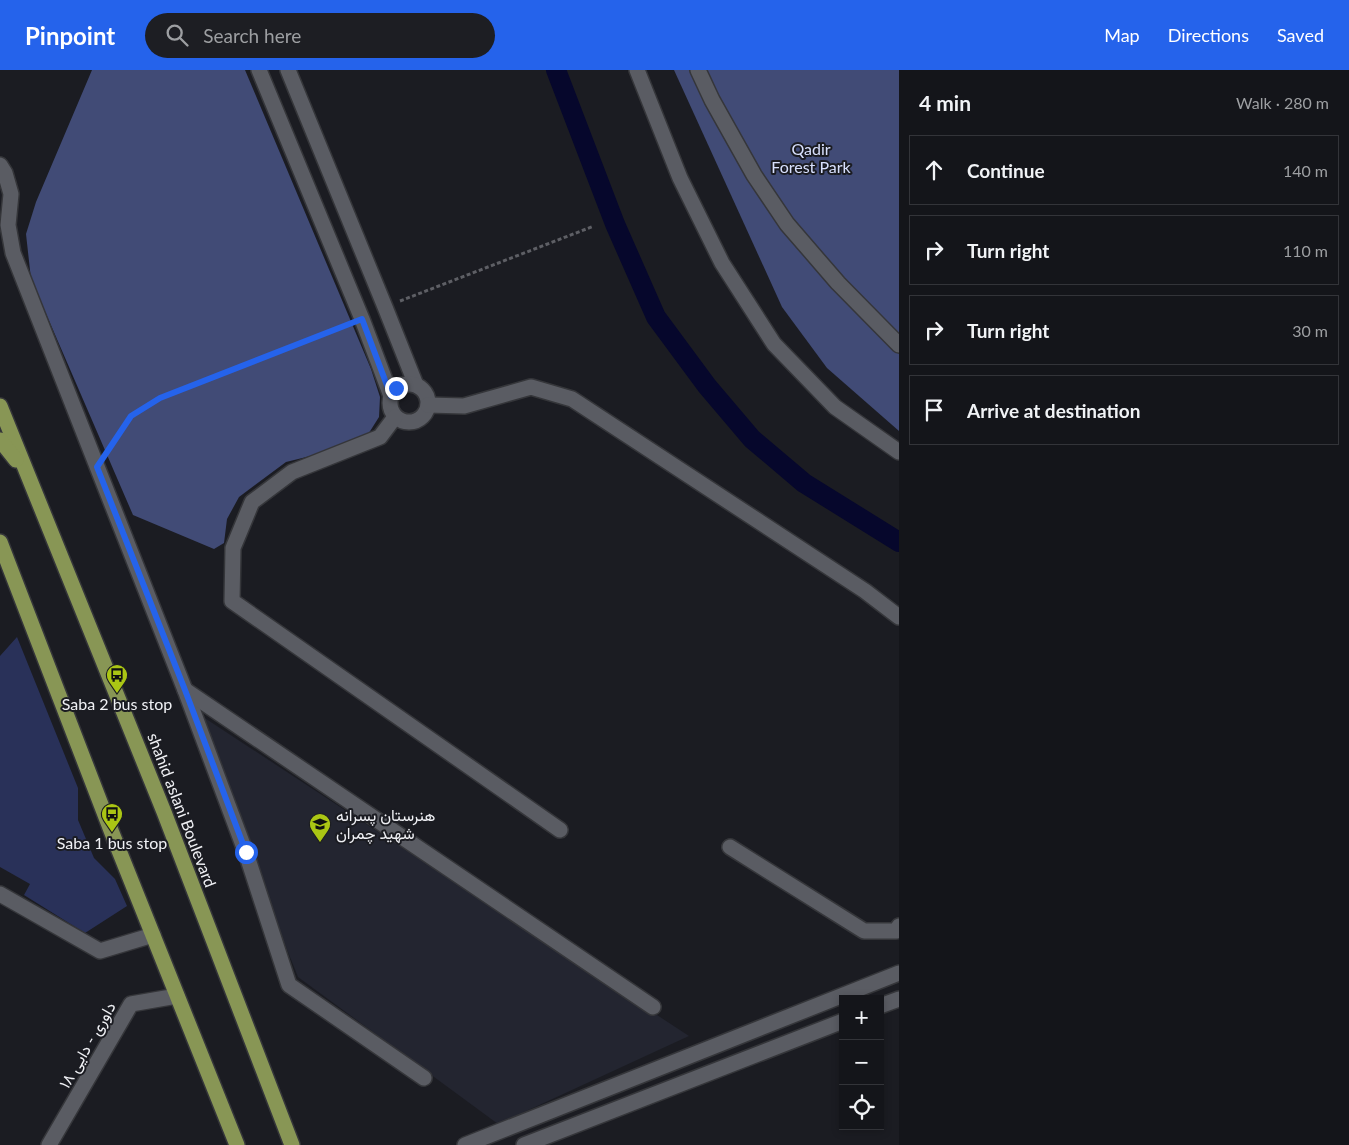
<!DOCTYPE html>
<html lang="en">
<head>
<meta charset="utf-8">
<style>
  :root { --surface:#14151a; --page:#1d1e23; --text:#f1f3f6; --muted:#9d9fa2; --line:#333439; --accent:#2563eb }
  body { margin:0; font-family:Lato,Vazirmatn,sans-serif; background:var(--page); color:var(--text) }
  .controls { position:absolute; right:15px; bottom:15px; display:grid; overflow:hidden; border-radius:0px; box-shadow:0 2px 8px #0003 }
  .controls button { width:45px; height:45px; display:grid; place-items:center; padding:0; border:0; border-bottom:1px solid var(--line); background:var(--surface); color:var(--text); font:25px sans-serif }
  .stop { position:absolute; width:15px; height:15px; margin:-11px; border:4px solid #2563eb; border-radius:50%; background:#fff }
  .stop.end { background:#2563eb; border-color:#fff; box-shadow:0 1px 5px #0008 }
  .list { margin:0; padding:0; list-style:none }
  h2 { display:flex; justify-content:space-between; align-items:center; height:65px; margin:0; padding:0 20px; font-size:21px }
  h2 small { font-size:16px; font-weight:400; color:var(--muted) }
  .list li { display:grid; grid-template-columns:32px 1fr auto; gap:15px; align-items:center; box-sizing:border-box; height:70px; margin:0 10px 10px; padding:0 10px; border:1px solid var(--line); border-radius:0px }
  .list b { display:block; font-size:19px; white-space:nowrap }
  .list em { font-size:16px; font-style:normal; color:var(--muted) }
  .icon { flex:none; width:28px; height:28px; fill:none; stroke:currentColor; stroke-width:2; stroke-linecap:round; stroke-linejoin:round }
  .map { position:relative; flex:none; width:899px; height:1075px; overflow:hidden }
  header { display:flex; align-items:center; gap:30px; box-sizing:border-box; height:70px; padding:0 25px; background:var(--accent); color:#fff }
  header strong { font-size:24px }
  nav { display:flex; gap:28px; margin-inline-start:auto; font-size:18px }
  .search { width:350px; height:45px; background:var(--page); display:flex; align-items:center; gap:12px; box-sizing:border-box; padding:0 18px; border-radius:28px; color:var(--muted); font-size:19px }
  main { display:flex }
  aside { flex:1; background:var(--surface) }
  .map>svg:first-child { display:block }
  .built { fill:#232530 }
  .green { fill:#293159 }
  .forest { fill:#414b76 }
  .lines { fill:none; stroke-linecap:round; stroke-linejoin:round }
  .canal { stroke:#06072c; stroke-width:20 }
  .minor-casing { stroke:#35363a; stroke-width:18 }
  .major-casing { stroke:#35363a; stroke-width:18 }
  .path { stroke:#5e5f65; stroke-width:3; stroke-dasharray:4 2.5; stroke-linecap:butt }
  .minor { stroke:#5a5c63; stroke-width:15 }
  .major { stroke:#889655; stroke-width:15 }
  .route { stroke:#2563eb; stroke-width:6 }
  .labels { text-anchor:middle; stroke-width:4; stroke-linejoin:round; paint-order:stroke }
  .park-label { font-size:16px; fill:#d8e0fd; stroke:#1b1c22 }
  .poi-label { font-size:16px; fill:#f0f1f5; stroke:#1b1c22 }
  .street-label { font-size:16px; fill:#f0f1f5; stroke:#1b1c22 }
</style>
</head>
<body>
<header>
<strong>Pinpoint</strong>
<div class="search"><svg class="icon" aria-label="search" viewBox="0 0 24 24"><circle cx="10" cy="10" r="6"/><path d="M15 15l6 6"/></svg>Search here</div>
<nav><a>Map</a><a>Directions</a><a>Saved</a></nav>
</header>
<main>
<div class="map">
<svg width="899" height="1075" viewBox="0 0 899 1075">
  <rect width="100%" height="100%" fill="#1b1c22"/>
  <polygon class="built" points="191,639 689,966 498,1054 298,907"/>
  <polygon class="green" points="17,567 78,718 78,750 94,788 115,809 127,836 85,863 24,825 30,814 0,797 0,586"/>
  <g class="forest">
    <polygon points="92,0 245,0 371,299 380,327 379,347 367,366 343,378 286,392 239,427 227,449 224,473 214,479 133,445 31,209 26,164 36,132"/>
    <polygon points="674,0 899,0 899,361 827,298 782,237"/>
  </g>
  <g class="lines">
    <polyline class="canal" points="556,0 615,154 656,247 707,316 752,369 804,413 899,472"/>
    <g class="minor-casing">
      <g id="minor">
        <polyline points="259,0 362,249 391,326"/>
        <polyline points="288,0 385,237 416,315"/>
        <polyline points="637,0 680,108 722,193 774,274 835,337 899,382"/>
        <polyline points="698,0 712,30 754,105 787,154 838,213 899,275"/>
        <polyline points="0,95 5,103 11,124 8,155 13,183 185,620 246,783 289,915 424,1008"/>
        <circle cx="409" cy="333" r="19"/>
        <polyline points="428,335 464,336 531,317 572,329 865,521 899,547"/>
        <polyline points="395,347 380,367 292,402 252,432 233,478 232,531 560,760"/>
        <polyline points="185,620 653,937"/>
        <polyline points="730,777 864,861 896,861 899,856"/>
        <polyline points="0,824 100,881 153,865"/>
        <polyline points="880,936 899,929"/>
        <polyline points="49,1075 131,934 177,926"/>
        <polyline points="465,1075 899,903"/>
        <polyline points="524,1075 843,951"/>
      </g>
    </g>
    <g class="major-casing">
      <g id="major">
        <polyline points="0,336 164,742 292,1075"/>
        <polyline points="0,370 16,390"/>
        <polyline points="0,472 112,763 237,1075"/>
      </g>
    </g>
    <g class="path">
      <polyline points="400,231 594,156"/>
      <polyline points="108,380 131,346 161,327 348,255"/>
    </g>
    <use href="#minor" class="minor"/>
    <use href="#major" class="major"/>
  </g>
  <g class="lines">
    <polyline class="route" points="246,782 185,620 97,397 131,346 160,328 362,249 391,326 396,318"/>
  </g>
  <defs>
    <g id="bus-pin" transform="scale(1.125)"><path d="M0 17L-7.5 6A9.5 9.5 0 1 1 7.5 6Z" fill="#abc614" stroke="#1b1c22"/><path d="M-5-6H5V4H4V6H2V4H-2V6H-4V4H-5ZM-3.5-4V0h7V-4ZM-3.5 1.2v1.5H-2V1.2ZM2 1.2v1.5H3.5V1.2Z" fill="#111"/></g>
    <g id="school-pin" transform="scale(1.125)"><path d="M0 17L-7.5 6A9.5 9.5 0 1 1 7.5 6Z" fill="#abc614" stroke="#1b1c22"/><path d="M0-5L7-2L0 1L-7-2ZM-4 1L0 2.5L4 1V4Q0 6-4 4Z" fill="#111"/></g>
  </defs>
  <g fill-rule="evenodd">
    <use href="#bus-pin" x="117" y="605"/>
    <use href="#bus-pin" x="112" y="744"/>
    <use href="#school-pin" x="320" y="754"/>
  </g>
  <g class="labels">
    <g class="park-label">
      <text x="811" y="85">Qadir<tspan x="811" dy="18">Forest Park</tspan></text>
    </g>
    <g class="poi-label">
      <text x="117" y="640">Saba 2 bus stop</text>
      <text x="336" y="751" text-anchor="start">هنرستان پسرانه<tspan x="336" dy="18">شهید چمران</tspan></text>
      <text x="112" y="779">Saba 1 bus stop</text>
    </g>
    <g class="street-label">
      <text transform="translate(182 740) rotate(69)" y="6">shahid aslani Boulevard</text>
      <text transform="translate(87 975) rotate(-60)" y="6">داوری - دایی ۱۸</text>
    </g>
  </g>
</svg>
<div class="controls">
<button>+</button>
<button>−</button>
<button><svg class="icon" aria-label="locate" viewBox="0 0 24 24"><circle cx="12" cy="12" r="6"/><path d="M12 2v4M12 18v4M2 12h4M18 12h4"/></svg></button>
</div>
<div class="stop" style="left:246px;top:782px"></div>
<div class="stop end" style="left:396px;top:318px"></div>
</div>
<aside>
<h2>4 min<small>Walk · 280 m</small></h2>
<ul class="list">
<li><svg class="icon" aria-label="ahead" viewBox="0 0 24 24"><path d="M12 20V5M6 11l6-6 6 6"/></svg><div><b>Continue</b></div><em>140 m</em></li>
<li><svg class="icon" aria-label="right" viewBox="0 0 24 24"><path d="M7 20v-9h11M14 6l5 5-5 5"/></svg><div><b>Turn right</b></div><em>110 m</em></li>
<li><svg class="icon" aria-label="right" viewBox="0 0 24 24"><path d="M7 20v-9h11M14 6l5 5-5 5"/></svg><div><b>Turn right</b></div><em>30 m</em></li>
<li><svg class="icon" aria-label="arrive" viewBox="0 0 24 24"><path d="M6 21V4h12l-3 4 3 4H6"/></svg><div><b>Arrive at destination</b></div></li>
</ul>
</aside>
</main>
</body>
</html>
